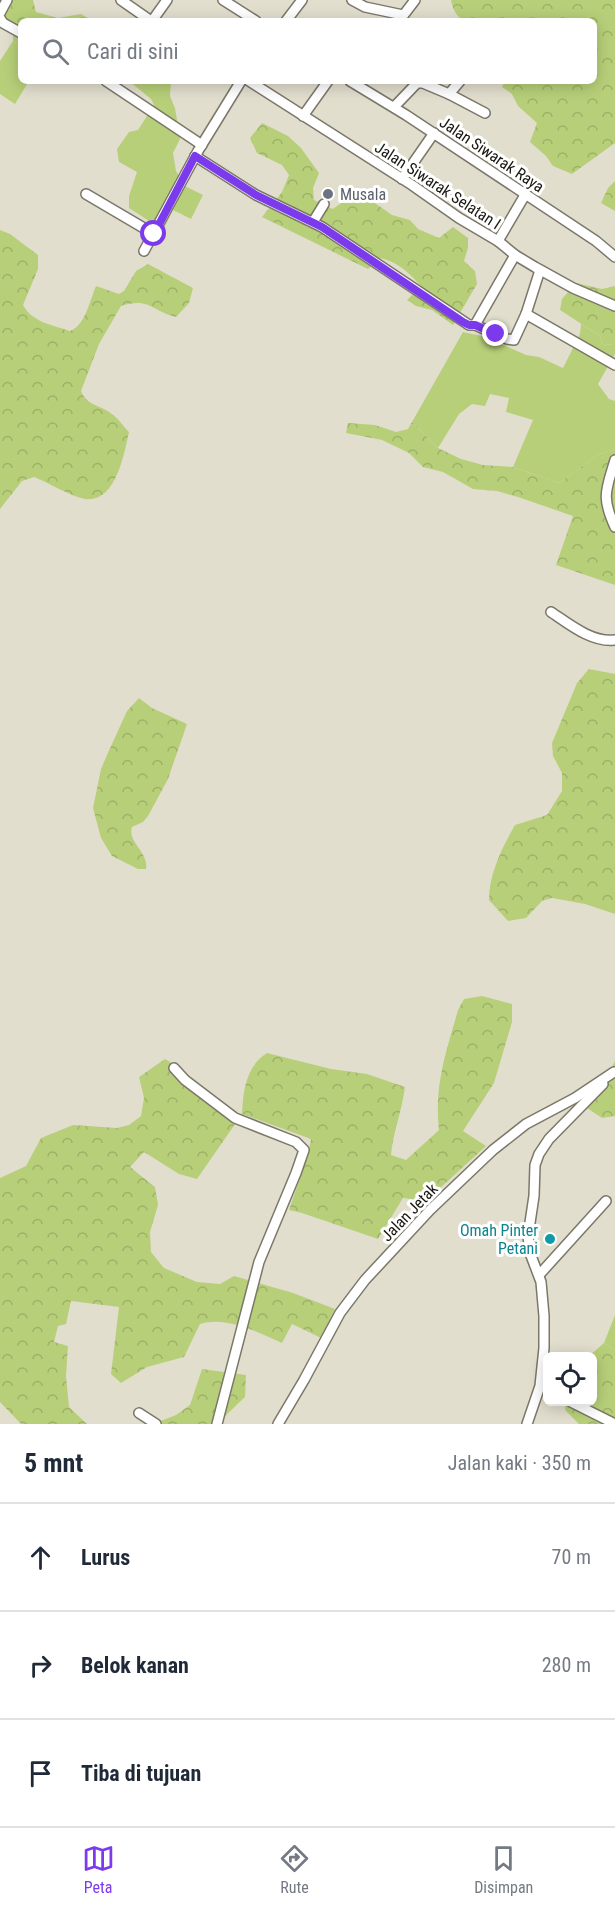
<!DOCTYPE html>
<html lang="id">
<head>
<meta charset="utf-8">
<style>
  :root { --surface:#fff; --page:#f6f6f7; --text:#1f2937; --muted:#747a83; --line:#e0e1e3; --accent:#7c3aed }
  body { margin:0; font-family:"Roboto Condensed",sans-serif; background:var(--page); color:var(--text) }
  .controls { position:absolute; right:18px; bottom:18px; display:grid; overflow:hidden; border-radius:9px; box-shadow:0 3px 15px #0003 }
  .controls button { width:54px; height:54px; display:grid; place-items:center; padding:0; border:0; border-bottom:2px solid var(--line); background:var(--surface); color:var(--text); font:30px sans-serif }
  .stop { position:absolute; width:18px; height:18px; margin:-14px; border:4px solid #7c3aed; border-radius:50%; background:#fff }
  .stop.end { background:#7c3aed; border-color:#fff; box-shadow:0 2px 6px #0008 }
  .list { margin:0; padding:0; list-style:none }
  h2 { display:flex; justify-content:space-between; align-items:center; height:78px; margin:0; padding:0 24px; font-size:26px }
  h2 small { font-size:20px; font-weight:400; color:var(--muted) }
  .list li { display:grid; grid-template-columns:39px 1fr auto; gap:18px; align-items:center; box-sizing:border-box; height:108px; padding:0 24px; border-top:2px solid var(--line) }
  .list b { display:block; font-size:22px; white-space:nowrap }
  .list em { font-size:20px; font-style:normal; color:var(--muted) }
  .icon { flex:none; width:33px; height:33px; fill:none; stroke:currentColor; stroke-width:2; stroke-linecap:round; stroke-linejoin:round }
  .map { position:relative; flex:none; width:615px; height:1424px; overflow:hidden }
  .search { position:absolute; background:var(--surface); box-shadow:0 3px 15px #0003; left:18px; right:18px; top:18px; height:66px; display:flex; align-items:center; gap:15px; box-sizing:border-box; padding:0 21px; border-radius:9px; color:var(--muted); font-size:22px }
  .sheet { height:402px; background:var(--surface) }
  nav { display:flex; justify-content:space-around; align-items:center; box-sizing:border-box; height:84px; border-top:2px solid var(--line); background:var(--surface); font-size:16px; color:var(--muted) }
  nav a { display:grid; justify-items:center; gap:3px }
  nav .on { color:var(--accent) }
  .map>svg:first-child { display:block }
  .green { fill:#b7cf79 }
  .forest { fill:url(#forest-crowns) }
  .cemetery { fill:url(#cemetery-stones) }
  .lines { fill:none; stroke-linecap:round; stroke-linejoin:round }
  .minor-casing { stroke:#7b7769; stroke-width:12 }
  .minor { stroke:#fff; stroke-width:9 }
  .route { stroke:#7c3aed; stroke-width:8 }
  .worship-dot { fill:#6b7280; stroke:#fff; stroke-width:2 }
  .culture-dot { fill:#0f9aa8; stroke:#fff; stroke-width:2 }
  .labels { text-anchor:middle; stroke-width:6; stroke-linejoin:round; paint-order:stroke }
  .street-label { font-size:16px; fill:#181711; stroke:#fff }
  .worship-label { font-size:16px; fill:#5b616d; stroke:#fff; text-anchor:start }
  .culture-label { font-size:16px; fill:#0d838f; stroke:#fff; text-anchor:end }
</style>
</head>
<body>
<div class="map">
<svg width="615" height="1424" viewBox="0 0 615 1424">
  <defs>
    <pattern id="forest-crowns" width="20" height="18" patternUnits="userSpaceOnUse" patternTransform="scale(1.5)"><rect width="20" height="18" fill="#b7cf79"/><path d="M2 6a3 3 0 1 1 6 0M12 15a3 3 0 1 1 6 0" fill="none" stroke="#9db168"/></pattern>
    <pattern id="cemetery-stones" width="16" height="16" patternUnits="userSpaceOnUse" patternTransform="scale(1.5)"><rect width="16" height="16" fill="#b7cf79"/><path d="M2 7V4a2 2 0 0 1 4 0v3zM10 15v-3a2 2 0 0 1 4 0v3z" fill="#9db168"/></pattern>
  </defs>
  <rect width="100%" height="100%" fill="#e2dece"/>
  <g class="green">
    <polygon points="13,41 21,46 21,81 29,81 15,104 0,94 0,61"/>
    <polygon points="129,81 171,81 170,96 175,108 180,139 173,153 176,171 185,186 203,195 191,219 173,210 163,230 129,208 129,196 137,172 119,162 117,149 129,132 138,130 154,105 151,99"/>
    <polygon points="581,324 600,336 602,345 615,344 615,354 598,384 609,399 615,401 615,449 599,454 559,483 513,467 533,420 506,412 509,398 490,394 485,406 472,404 459,414 438,448 412,422 463,332 486,337 526,355 539,357 563,368 580,334"/>
  </g>
  <g class="forest">
    <polygon points="0,0 33,0 36,12 58,18 81,14 93,21 21,21 21,46 13,41 13,35 0,25"/>
    <path d="M451,0h164v143l-43,31 -19,-8 -7,-10 -16,-14 7,-19 -19,-17 -6,-12 -10,-7 3,-6h89v-60h-129c-8,-3 -13,-13 -14,-21z"/>
    <path d="M262,123l26,13 13,12 18,25 -6,15 1,12 19,9 15,-11 21,1 23,16 18,5 8,9 21,9 14,-11 15,11v10l-4,13 11,10 2,13 -24,41 -21,-15 -16,-4 -9,-6 14,-14c-13,-14 -23,-24 -41,-28l-12,11 -106,-52 20,-25 7,-17 -7,-10 -25,-12 -7,-15z"/>
    <polygon points="615,181 615,211 601,203 608,188"/>
    <path d="M0,230l10,4 28,21v14l-15,36c9,17 29,20 47,26 15,-5 20,-31 26,-45l23,8 5,-3 12,-20 12,-7 45,24 -4,15 -13,14c-25,-6 -26,-20 -55,-11l-22,38 -18,47c6,15 20,14 31,23 6,4 11,12 17,18 -5,22 -13,71 -44,67 -15,-3 -36,-16 -51,-22l-12,4 -22,28z"/>
    <polygon points="576,283 602,289 615,286 615,344 602,345 600,336 560,310 562,299"/>
    <polygon points="412,422 438,448 461,459 483,465 513,467 559,483 599,454 615,449 615,585 556,565 573,516 518,497 497,491 473,489 443,472 423,467 409,453 382,440 346,433 348,423 375,425 396,432 408,429"/>
    <path d="M589,669l26,5v240l-30,-10 -33,-6 -10,3 -16,17 -18,3 -19,-21c0,-26 13,-52 26,-75l32,-10 15,-24v-18l-9,-17 -1,-13 25,-60z"/>
    <path d="M139,698l13,10 35,16 -19,55 -20,37 -5,6 -11,5c-5,15 17,25 14,42h-8l-26,-13 -11,-18 -8,-30 8,-39 6,-14 20,-44z"/>
    <path d="M482,996l30,8v18l-18,61 -31,48 23,15 -60,55 -23,-3 -25,41 -76,-26 -13,-3 19,-55 3,-16 -69,-25 -45,65 -18,-5 -35,-22 -14,15 25,20 3,18 -8,27 1,20 13,16 33,14 23,2 14,-8 59,17 42,16 -14,29 -29,-14 -10,19c-24,-11 -56,-27 -82,-19l-16,33 -37,10 -26,16 -10,-9 8,-67 -48,-6 -5,23 -8,2 -4,16 14,4 -2,30 3,31 18,17h-66l-21,-22v-224l26,-12 15,-28 32,-13 44,3 12,-3 12,-9 3,-18 -5,-21 26,-18 10,6 59,48 8,1c1,-23 4,-48 25,-61l64,16 36,5 38,13c-3,24 -12,45 -14,68l15,5 33,-30c-5,-46 7,-77 19,-120l6,-11z"/>
    <polygon points="615,1061 615,1116 602,1118 587,1108 588,1095 585,1085 612,1067"/>
    <polygon points="604,1343 615,1350 615,1424 579,1424 565,1410 566,1402 592,1402 592,1356 589,1356"/>
    <polygon points="202,1369 246,1375 245,1397 223,1418 216,1421 215,1424 153,1424 176,1415 190,1405"/>
  </g>
  <polygon class="cemetery" points="615,1315 615,1350 604,1343"/>
  <g class="lines">
    <g class="minor-casing">
      <g id="minor">
        <polyline points="121,0 151,21"/>
        <polyline points="223,0 256,21"/>
        <polyline points="352,0 365,7 403,15"/>
        <polyline points="0,13 7,0"/>
        <polyline points="0,18 3,23 21,33"/>
        <polyline points="152,21 167,0"/>
        <polyline points="286,21 302,0"/>
        <polyline points="399,21 415,0"/>
        <polyline points="106,81 202,145"/>
        <polyline points="249,81 412,185 459,218 498,241 515,255 535,267 573,288 615,306"/>
        <polyline points="350,81 406,115 596,241 615,257"/>
        <polyline points="449,94 485,113"/>
        <polyline points="394,107 417,83 423,83 449,94 460,81"/>
        <polyline points="303,116 328,81"/>
        <polyline points="195,156 256,195 322,227 469,325 475,325 515,255"/>
        <polyline points="402,179 434,133"/>
        <polyline points="86,194 154,234"/>
        <polyline points="313,222 324,204"/>
        <polyline points="498,241 525,195"/>
        <polyline points="144,251 198,151 241,81"/>
        <polyline points="526,314 615,365"/>
        <polyline points="475,325 507,339 514,340 526,314 540,270"/>
        <path d="M615,460c-9,30 -14,37 0,67"/>
        <path d="M551,612c18,12 41,31 64,28"/>
        <polyline points="174,1068 185,1080 235,1118 296,1142 304,1150 296,1173 259,1262 217,1424"/>
        <polyline points="539,1275 606,1201"/>
        <polyline points="571,1402 615,1424"/>
        <polyline points="139,1413 156,1424"/>
        <polyline points="278,1424 304,1380 340,1313 365,1280 430,1210 493,1150 526,1124 575,1098 614,1072"/>
        <polyline points="527,1424 540,1386 544,1348 544,1316 541,1282 530,1253 528,1236 534,1196 535,1165 539,1154 549,1139 603,1084"/>
      </g>
    </g>
    <use href="#minor" class="minor"/>
  </g>
  <g class="lines">
    <polyline class="route" points="154,234 195,156 256,195 322,227 463,322 469,325 475,325 496,334"/>
  </g>
  <circle class="worship-dot" cx="328" cy="194" r="6"/>
  <circle class="culture-dot" cx="550" cy="1239" r="6"/>
  <g class="labels">
    <g class="street-label">
      <text transform="translate(492 154) rotate(34)" y="6">Jalan Siwarak Raya</text>
      <text transform="translate(438 185) rotate(33)" y="6">Jalan Siwarak Selatan I</text>
      <text transform="translate(409 1212) rotate(-46)" y="6">Jalan Jetak</text>
    </g>
    <g class="worship-label">
      <text x="340" y="200">Musala</text>
    </g>
    <g class="culture-label">
      <text x="538" y="1236">Omah Pinter<tspan x="538" dy="18">Petani</tspan></text>
    </g>
  </g>
</svg>
<div class="controls">
<button><svg class="icon" aria-label="locate" viewBox="0 0 24 24"><circle cx="12" cy="12" r="6"/><path d="M12 2v4M12 18v4M2 12h4M18 12h4"/></svg></button>
</div>
<div class="stop" style="left:154px;top:234px"></div>
<div class="stop end" style="left:496px;top:334px"></div>
<div class="search"><svg class="icon" aria-label="search" viewBox="0 0 24 24"><circle cx="10" cy="10" r="6"/><path d="M15 15l6 6"/></svg>Cari di sini</div>
</div>
<section class="sheet">
<h2>5 mnt<small>Jalan kaki · 350 m</small></h2>
<ul class="list">
<li><svg class="icon" aria-label="ahead" viewBox="0 0 24 24"><path d="M12 20V5M6 11l6-6 6 6"/></svg><div><b>Lurus</b></div><em>70 m</em></li>
<li><svg class="icon" aria-label="right" viewBox="0 0 24 24"><path d="M7 20v-9h11M14 6l5 5-5 5"/></svg><div><b>Belok kanan</b></div><em>280 m</em></li>
<li><svg class="icon" aria-label="arrive" viewBox="0 0 24 24"><path d="M6 21V4h12l-3 4 3 4H6"/></svg><div><b>Tiba di tujuan</b></div></li>
</ul>
</section>
<nav>
<a class="on"><svg class="icon" aria-label="map" viewBox="0 0 24 24"><path d="M3 6l6-2 6 2 6-2v14l-6 2-6-2-6 2zM9 4v14M15 6v14"/></svg>Peta</a>
<a><svg class="icon" aria-label="directions" viewBox="0 0 24 24"><path d="M12 3l9 9-9 9-9-9zM9 14v-3h6M13 9l2 2-2 2"/></svg>Rute</a>
<a><svg class="icon" aria-label="saved" viewBox="0 0 24 24"><path d="M7 4h10v16l-5-4-5 4z"/></svg>Disimpan</a>
</nav>
</body>
</html>
